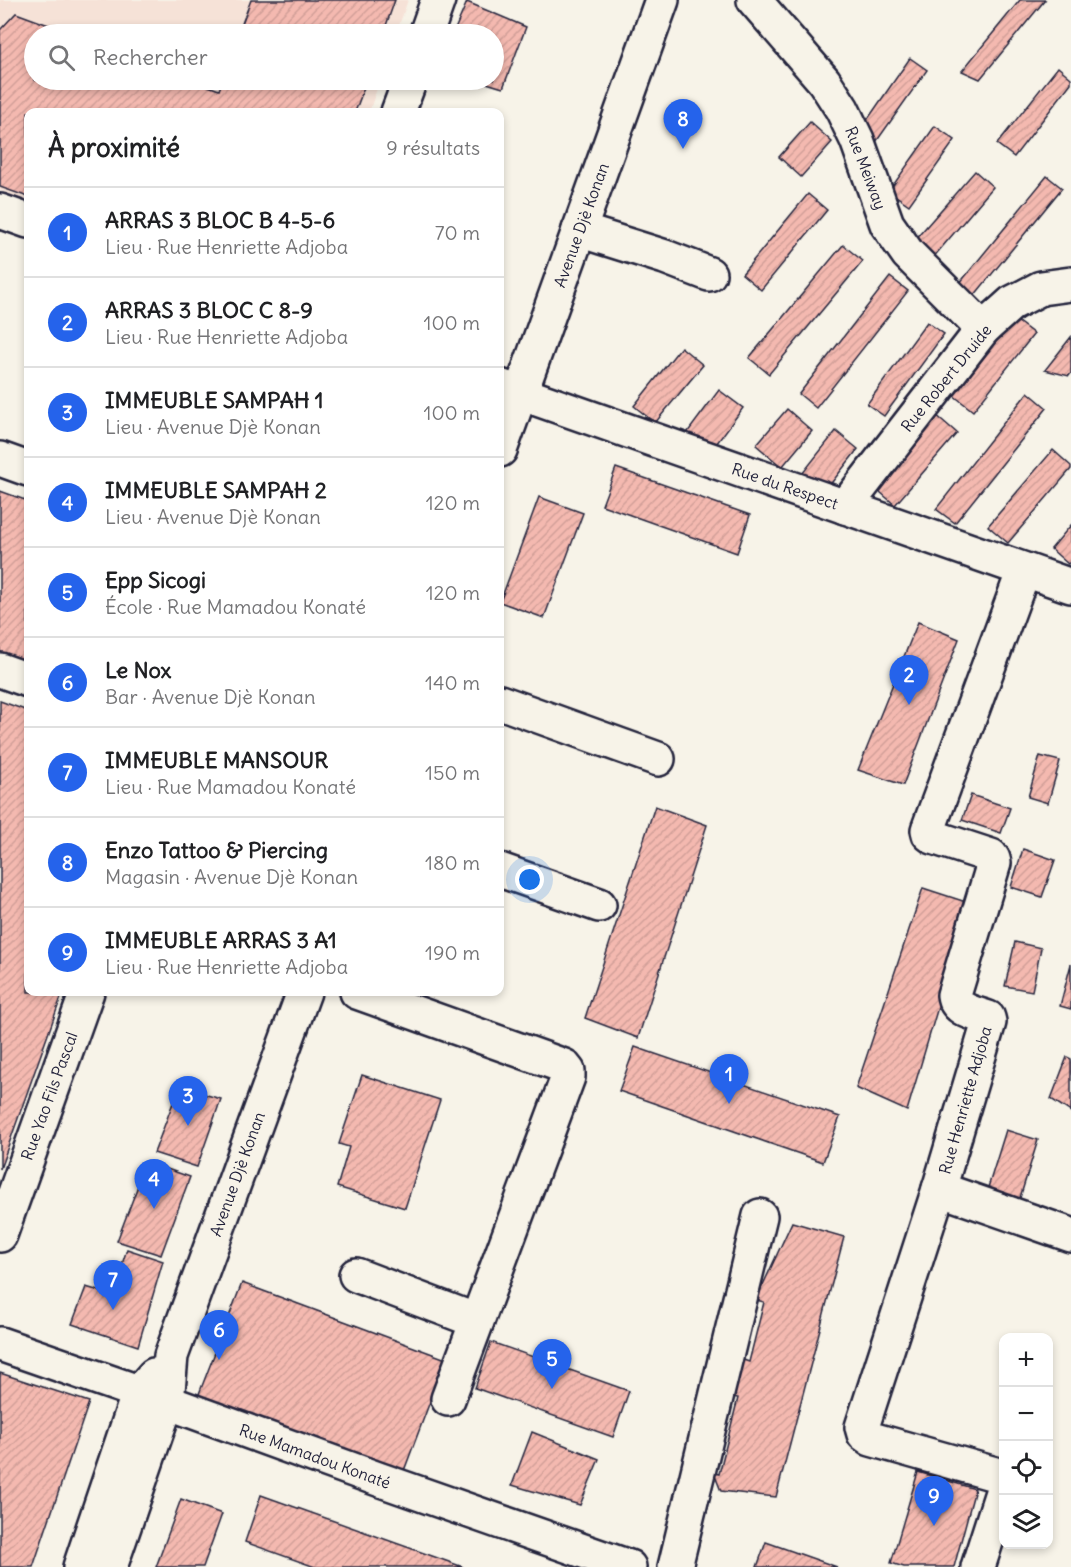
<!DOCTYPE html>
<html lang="fr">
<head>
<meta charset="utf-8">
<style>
  :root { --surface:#fff; --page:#f6f6f6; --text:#202124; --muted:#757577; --line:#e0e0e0; --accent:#2563eb }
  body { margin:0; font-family:Delius,sans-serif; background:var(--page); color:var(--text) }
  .controls { position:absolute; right:18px; bottom:18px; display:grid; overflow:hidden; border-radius:12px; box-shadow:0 3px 9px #0003 }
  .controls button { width:54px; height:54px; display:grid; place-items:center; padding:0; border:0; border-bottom:2px solid var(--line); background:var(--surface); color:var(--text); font:30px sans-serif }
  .you { position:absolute; left:530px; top:880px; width:21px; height:21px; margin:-15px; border:4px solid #fff; border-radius:50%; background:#1a73e8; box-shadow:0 0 0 9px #1a73e833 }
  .badge { display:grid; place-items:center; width:39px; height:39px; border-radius:50%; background:var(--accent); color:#fff; font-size:20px; font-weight:700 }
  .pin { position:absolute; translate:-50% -50px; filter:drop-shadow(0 2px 3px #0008) }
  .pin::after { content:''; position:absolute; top:32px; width:21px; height:18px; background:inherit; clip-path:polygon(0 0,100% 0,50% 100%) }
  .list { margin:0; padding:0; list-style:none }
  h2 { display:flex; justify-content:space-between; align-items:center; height:78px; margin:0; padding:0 24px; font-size:26px }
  h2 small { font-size:20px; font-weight:400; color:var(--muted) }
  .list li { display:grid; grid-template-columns:39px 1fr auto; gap:18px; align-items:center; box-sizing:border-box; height:90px; padding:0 24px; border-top:2px solid var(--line) }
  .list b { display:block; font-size:22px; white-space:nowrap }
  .list p { margin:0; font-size:20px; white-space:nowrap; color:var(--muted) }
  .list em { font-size:20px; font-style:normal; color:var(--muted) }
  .icon { flex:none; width:33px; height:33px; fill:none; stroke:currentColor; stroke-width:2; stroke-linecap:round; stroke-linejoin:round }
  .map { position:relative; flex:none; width:1071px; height:1567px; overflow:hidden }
  .search { position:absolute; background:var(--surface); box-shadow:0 3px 9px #0003; left:24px; top:24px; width:480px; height:66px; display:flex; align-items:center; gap:15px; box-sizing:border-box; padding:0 21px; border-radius:33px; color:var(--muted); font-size:22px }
  .panel { position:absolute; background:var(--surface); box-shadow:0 3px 9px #0003; left:24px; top:108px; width:480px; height:888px; border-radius:12px }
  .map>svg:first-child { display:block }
  .built { fill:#f6e2d7 }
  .building { fill:url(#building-hatch); stroke:#22223b; stroke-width:1.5 }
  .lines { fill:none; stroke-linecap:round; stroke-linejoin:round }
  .minor-casing { stroke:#22223b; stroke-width:38 }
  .minor { stroke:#f7f3e8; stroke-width:33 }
  .labels { text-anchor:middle; stroke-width:4.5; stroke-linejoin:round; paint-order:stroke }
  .street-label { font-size:16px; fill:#22223b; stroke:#f7f3e8 }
</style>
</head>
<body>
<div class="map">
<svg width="1071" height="1567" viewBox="0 0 1071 1567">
  <defs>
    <pattern id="building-hatch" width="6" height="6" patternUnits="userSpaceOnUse" patternTransform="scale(1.5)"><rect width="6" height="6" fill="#f4b9b0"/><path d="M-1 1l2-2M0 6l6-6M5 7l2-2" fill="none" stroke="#d19f98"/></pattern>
  </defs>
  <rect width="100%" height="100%" fill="#f7f3e8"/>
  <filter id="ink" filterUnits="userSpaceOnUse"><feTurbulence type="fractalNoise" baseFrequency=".0167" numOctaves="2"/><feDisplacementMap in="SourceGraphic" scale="12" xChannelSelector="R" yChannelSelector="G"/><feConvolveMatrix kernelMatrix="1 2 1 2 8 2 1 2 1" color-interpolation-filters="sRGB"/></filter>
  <g filter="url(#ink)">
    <polygon class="built" points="0,0 408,0 396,34 34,34 34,80 380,80 369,112 28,112 28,202 0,191"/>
    <g class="building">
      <polygon points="251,0 395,0 383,34 238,34"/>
      <polygon points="1020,0 1045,0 980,79 962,71"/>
      <polygon points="467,2 526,27 503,88 477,80 494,80 494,34 453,34"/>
      <polygon points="16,13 73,34 34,34 34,80 192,80 219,90 223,80 367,80 355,112 28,112 28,197 0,187 0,30"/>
      <polygon points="910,58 927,70 876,142 863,126"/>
      <polygon points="1058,67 1071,78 1071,83 1014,157 997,144"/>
      <polygon points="810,122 832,142 801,177 779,157"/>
      <polygon points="935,126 955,140 909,205 889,191"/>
      <polygon points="975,171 993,187 932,259 913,242"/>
      <polygon points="1047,176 1062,188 974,296 959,284"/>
      <polygon points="808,194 827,210 761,290 742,274"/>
      <polygon points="843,245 863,261 769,374 749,358"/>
      <polygon points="890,277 908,291 816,408 799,394"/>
      <polygon points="1013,318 1034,334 973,411 953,395"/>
      <polygon points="927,322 944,334 884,416 867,404"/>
      <polygon points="1071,337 1071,373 1069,376 1045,370"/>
      <polygon points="681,347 703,365 655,423 634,406"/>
      <polygon points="719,390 743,408 711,451 687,433"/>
      <polygon points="1028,392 1047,408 955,523 936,509"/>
      <polygon points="787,409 812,431 782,467 756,445"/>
      <polygon points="935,414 957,433 895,505 873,486"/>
      <polygon points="836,431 858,449 825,491 802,474"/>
      <polygon points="1053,450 1071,466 1071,469 1008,543 988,526"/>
      <polygon points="616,468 750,515 737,553 602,505"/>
      <polygon points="0,491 28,501 28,665 0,655"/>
      <polygon points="539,497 583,513 544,618 500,602"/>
      <polygon points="1071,525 1071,561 1068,564 1051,549"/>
      <polygon points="918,622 959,639 903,785 858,770"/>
      <polygon points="0,701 28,711 28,992 63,992 0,1169"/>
      <polygon points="1040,756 1060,761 1048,803 1028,797"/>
      <polygon points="971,795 1010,808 1001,833 962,820"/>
      <polygon points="655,806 707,825 638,1038 585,1018"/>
      <polygon points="1023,849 1055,860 1042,897 1011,887"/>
      <polygon points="923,888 969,903 907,1111 856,1088"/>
      <polygon points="1015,942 1041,948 1032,991 1005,986"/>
      <polygon points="1071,964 1071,1009 1060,1006"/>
      <polygon points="635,1047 840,1117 823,1162 619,1091"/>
      <polygon points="1067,1057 1071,1059 1071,1112 1051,1099"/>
      <polygon points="362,1075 440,1100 405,1208 337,1187 349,1147 339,1144"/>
      <polygon points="179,1087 221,1099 197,1167 154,1153"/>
      <polygon points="1006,1130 1038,1140 1018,1204 986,1194"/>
      <polygon points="147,1162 190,1177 161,1255 117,1241"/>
      <polygon points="792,1222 844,1237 776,1497 721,1491 714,1473 719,1474 738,1398 732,1397 741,1359 749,1362 764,1302 756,1300"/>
      <polygon points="127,1249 163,1261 138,1346 72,1324 86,1287 112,1295"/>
      <polygon points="242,1283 446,1359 402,1476 197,1399"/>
      <polygon points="491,1342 629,1391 613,1437 475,1388"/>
      <polygon points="0,1373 89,1402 33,1567 0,1567"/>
      <polygon points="532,1432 599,1459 580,1505 512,1485"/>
      <polygon points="918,1472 975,1489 954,1567 904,1567 891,1563"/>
      <polygon points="261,1495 463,1567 315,1567 245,1542"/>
      <polygon points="181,1499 222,1514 203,1567 156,1567"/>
      <polygon points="766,1542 837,1567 757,1567"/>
    </g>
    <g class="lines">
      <g class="minor-casing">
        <g id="minor">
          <polyline points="754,0 824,81 842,109 857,140 887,224 908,254 983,329"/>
          <polyline points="426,34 438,0"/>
          <polyline points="398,112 410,80"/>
          <polyline points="0,211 28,221"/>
          <polyline points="579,230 665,257 709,274"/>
          <polyline points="500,386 1071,586"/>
          <polyline points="500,450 662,0"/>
          <polyline points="0,459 28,469"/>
          <polyline points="845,507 983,329 1012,303 1041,288 1071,284"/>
          <polyline points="0,670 28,680"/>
          <polyline points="500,702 658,759"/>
          <polyline points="500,870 599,905"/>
          <polyline points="357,992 564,1066 568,1071 568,1077 448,1399"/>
          <polyline points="939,1189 1071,1235"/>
          <polyline points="0,1235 87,992"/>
          <polyline points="356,1275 477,1321"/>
          <polyline points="0,1344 167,1402 378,1479 629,1567"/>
          <polyline points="80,1567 139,1392 154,1375"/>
          <polyline points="110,1567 167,1402 171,1356 304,992"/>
          <polyline points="675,1567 760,1216"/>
          <path d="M978,1567l25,-78 -1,-9 -7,-6 -124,-35 -7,-5 -2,-7 77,-238 50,-167 -1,-4c-13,-5 -32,-7 -34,-23l40,-132 -1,-4 -2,-3 -58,-19 -4,-3 -1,-4 96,-260"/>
        </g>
      </g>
      <use href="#minor" class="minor"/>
    </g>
  </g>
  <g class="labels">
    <g class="street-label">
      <text transform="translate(866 168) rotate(69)" y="6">Rue Meiway</text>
      <text transform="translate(581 225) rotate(-70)" y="6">Avenue Djè Konan</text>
      <text transform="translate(946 378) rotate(-51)" y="6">Rue Robert Druide</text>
      <text transform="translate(785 486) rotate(19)" y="6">Rue du Respect</text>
      <text transform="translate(49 1096) rotate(-70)" y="6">Rue Yao Fils Pascal</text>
      <text transform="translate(965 1100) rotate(-74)" y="6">Rue Henriette Adjoba</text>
      <text transform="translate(237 1174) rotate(-70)" y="6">Avenue Djè Konan</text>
      <text transform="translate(315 1456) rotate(20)" y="6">Rue Mamadou Konaté</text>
    </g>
  </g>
</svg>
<div class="controls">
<button>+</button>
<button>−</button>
<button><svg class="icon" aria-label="locate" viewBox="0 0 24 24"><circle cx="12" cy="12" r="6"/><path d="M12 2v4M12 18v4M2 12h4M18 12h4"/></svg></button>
<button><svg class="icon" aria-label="layers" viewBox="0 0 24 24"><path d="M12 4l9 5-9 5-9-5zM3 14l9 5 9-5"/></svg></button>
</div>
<div class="you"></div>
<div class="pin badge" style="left:729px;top:1104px">1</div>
<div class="pin badge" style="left:909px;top:705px">2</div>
<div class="pin badge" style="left:188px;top:1126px">3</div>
<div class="pin badge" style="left:154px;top:1209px">4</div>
<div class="pin badge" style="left:552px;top:1389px">5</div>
<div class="pin badge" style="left:219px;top:1360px">6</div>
<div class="pin badge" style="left:113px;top:1310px">7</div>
<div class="pin badge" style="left:683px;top:149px">8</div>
<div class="pin badge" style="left:934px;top:1526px">9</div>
<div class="search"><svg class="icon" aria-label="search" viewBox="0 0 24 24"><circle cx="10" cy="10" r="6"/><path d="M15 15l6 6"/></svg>Rechercher</div>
<section class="panel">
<h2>À proximité<small>9 résultats</small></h2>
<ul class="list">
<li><span class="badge">1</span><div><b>ARRAS 3 BLOC B 4-5-6</b><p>Lieu · Rue Henriette Adjoba</p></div><em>70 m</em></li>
<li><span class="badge">2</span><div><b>ARRAS 3 BLOC C 8-9</b><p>Lieu · Rue Henriette Adjoba</p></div><em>100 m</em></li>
<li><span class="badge">3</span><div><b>IMMEUBLE SAMPAH 1</b><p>Lieu · Avenue Djè Konan</p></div><em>100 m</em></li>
<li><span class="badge">4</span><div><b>IMMEUBLE SAMPAH 2</b><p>Lieu · Avenue Djè Konan</p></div><em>120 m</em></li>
<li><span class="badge">5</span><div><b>Epp Sicogi</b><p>École · Rue Mamadou Konaté</p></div><em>120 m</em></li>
<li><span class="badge">6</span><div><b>Le Nox</b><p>Bar · Avenue Djè Konan</p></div><em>140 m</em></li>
<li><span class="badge">7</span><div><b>IMMEUBLE MANSOUR</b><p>Lieu · Rue Mamadou Konaté</p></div><em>150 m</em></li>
<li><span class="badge">8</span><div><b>Enzo Tattoo &amp; Piercing</b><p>Magasin · Avenue Djè Konan</p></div><em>180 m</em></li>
<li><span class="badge">9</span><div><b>IMMEUBLE ARRAS 3 A1</b><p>Lieu · Rue Henriette Adjoba</p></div><em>190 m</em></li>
</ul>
</section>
</div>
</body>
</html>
